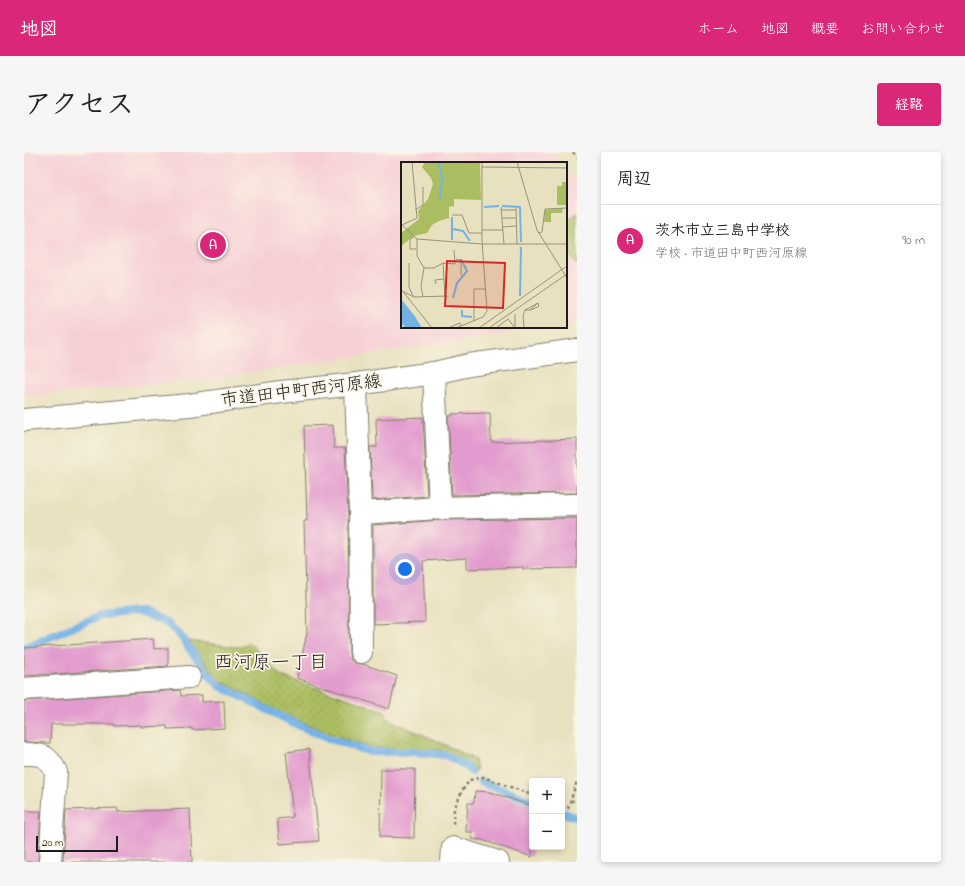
<!DOCTYPE html>
<html lang="ja">
<head>
<meta charset="utf-8">
<style>
  :root { --surface:#fff; --page:#f6f6f6; --text:#202124; --muted:#757577; --line:#e0e0e0; --accent:#db2777 }
  body { margin:0; font-family:"Indie Flower","Klee One",sans-serif; background:var(--page); color:var(--text) }
  .controls { position:absolute; right:12px; bottom:12px; display:grid; overflow:hidden; border-radius:4px; box-shadow:0 2px 6px #0003 }
  .controls button { width:36px; height:36px; display:grid; place-items:center; padding:0; border:0; border-bottom:1px solid var(--line); background:var(--surface); color:var(--text); font:20px sans-serif }
  .scale { position:absolute; left:12px; bottom:10px; width:82px; box-sizing:border-box; padding-left:4px; border:2px solid #1c1c1c; border-top:0; font-size:11px; line-height:14px; white-space:nowrap; color:#1c1c1c; -webkit-text-stroke:3px #fcf5e5; paint-order:stroke }
  .you { position:absolute; left:381px; top:417px; width:14px; height:14px; margin:-10px; border:3px solid #fff; border-radius:50%; background:#1a73e8; box-shadow:0 0 0 6px #1a73e833 }
  .badge { display:grid; place-items:center; width:26px; height:26px; border-radius:50%; background:var(--accent); color:#fff; font-size:13px; font-weight:700 }
  .pin { position:absolute; translate:-50% -50%; border:2px solid #fff; box-shadow:0 1px 4px #0006 }
  .list { margin:0; padding:0; list-style:none }
  h2 { display:flex; justify-content:space-between; align-items:center; height:52px; margin:0; padding:0 16px; font-size:17px }
  h2 small { font-size:13px; font-weight:400; color:var(--muted) }
  .list li { display:grid; grid-template-columns:26px 1fr auto; gap:12px; align-items:center; box-sizing:border-box; height:72px; padding:0 16px; border-top:1px solid var(--line) }
  .list b { display:block; font-size:15px; white-space:nowrap }
  .list p { margin:0; font-size:13px; white-space:nowrap; color:var(--muted) }
  .list em { font-size:13px; font-style:normal; color:var(--muted) }
  .map { position:relative; flex:none; width:553px; height:710px; overflow:hidden; border-radius:4px }
  header { display:flex; align-items:center; gap:24px; box-sizing:border-box; height:56px; padding:0 20px; background:var(--accent); color:#fff }
  header strong { font-size:19px }
  nav { display:flex; gap:22px; margin-inline-start:auto; font-size:14px }
  .intro { display:flex; align-items:center; justify-content:space-between; box-sizing:border-box; height:96px; padding:0 24px }
  h1 { margin:0; font-size:28px }
  .button { padding:10px 18px; border-radius:4px; background:var(--accent); color:#fff; font-size:14px; font-weight:700 }
  main { display:flex; gap:24px; padding:0 24px }
  aside { flex:1; background:var(--surface); border-radius:4px; box-shadow:0 2px 6px #0003 }
  .map>svg:first-child { display:block }
  .built { fill:#f6cfd5 }
  .grass { fill:#abbd61; stroke:#646c3e }
  .garden { fill:url(#garden-dots); stroke:#646c3e }
  .lines { fill:none; stroke-linecap:round; stroke-linejoin:round }
  .stream { stroke:#74b2e6; stroke-width:8 }
  .building { fill:#e29bce }
  .minor-casing { stroke:#827e6e; stroke-width:24 }
  .path { stroke:#827e6e; stroke-width:2.5; stroke-dasharray:3 3; stroke-linecap:butt }
  .minor { stroke:#fff; stroke-width:22 }
  .labels { text-anchor:middle; stroke-width:3.5; stroke-linejoin:round; paint-order:stroke }
  .street-label { font-size:18px; fill:#1c1c1c; stroke:#fcf5e5 }
  .neighbourhood-label { font-size:19px; fill:#1c1c1c; stroke:#fcf5e5 }
  .inset-river { fill:none; stroke:#74b2e6; stroke-width:2 }
  .inset-road { fill:none; stroke:#96927e; stroke-width:1 }
  .view { fill:#d62828; fill-opacity:0.15; stroke:#d62828; stroke-width:2 }
  .inset-edge { fill:none; stroke:#1c1c1c; stroke-width:2 }
</style>
</head>
<body>
<header>
<strong>地図</strong>
<nav><a>ホーム</a><a>地図</a><a>概要</a><a>お問い合わせ</a></nav>
</header>
<div class="intro"><h1>アクセス</h1><a class="button">経路</a></div>
<main>
<div class="map">
<svg width="553" height="710" viewBox="0 0 553 710">
  <defs>
    <pattern id="garden-dots" width="8" height="8" patternUnits="userSpaceOnUse"><rect width="8" height="8" fill="#abbd61"/><path d="M2 2h.1M6 6h.1" fill="none" stroke="#93a254" stroke-width="1.8" stroke-linecap="round"/></pattern>
  </defs>
  <rect width="100%" height="100%" fill="#fcf5e5"/>
  <filter id="ink" filterUnits="userSpaceOnUse"><feTurbulence type="fractalNoise" baseFrequency=".025" numOctaves="2"/><feDisplacementMap in="SourceGraphic" scale="8" xChannelSelector="R" yChannelSelector="G"/><feConvolveMatrix kernelMatrix="1 2 1 2 8 2 1 2 1" color-interpolation-filters="sRGB"/></filter>
  <filter id="wash" filterUnits="userSpaceOnUse"><feTurbulence type="fractalNoise" baseFrequency=".012" numOctaves="4" result="noise"/><feDisplacementMap in="SourceGraphic" scale="16" xChannelSelector="R" yChannelSelector="G"/><feGaussianBlur stdDeviation="0.9" result="paint"/><feColorMatrix in="noise" values="0 0 0 0 0 0 0 0 0 0 0 0 0 0 0 0 0 1.4 0 .05"/><feComposite in="paint" operator="in"/></filter>
  <g filter="url(#wash)">
    <rect width="100%" height="100%" fill="#e8e1bf"/>
    <g class="built">
      <polygon points="0,0 529,0 537,11 378,11 378,175 523,175 181,227 0,245"/>
      <polygon points="542,18 553,33 553,170 542,172"/>
    </g>
    <polygon class="grass" points="553,61 553,113 542,98 542,70"/>
    <polygon class="garden" points="165,489 214,495 226,491 257,524 361,559 363,567 418,591 451,608 453,618 416,598 351,596 323,588 261,563 218,540 194,528"/>
    <g class="lines">
      <g class="stream">
        <polyline points="0,496 75,464 115,460 142,471 155,482 184,522 196,534 272,572 306,587 347,600 393,600 422,603 443,615 448,620"/>
        <polyline points="457,630 508,649"/>
        <polyline points="538,660 551,665"/>
      </g>
    </g>
    <g id="blocks">
      <g class="building">
        <polygon points="466,261 467,290 553,287 553,341 428,343 424,264 428,264 428,262"/>
        <polygon points="399,265 403,344 348,348 346,295 353,295 352,267"/>
        <polygon points="309,273 310,296 321,296 324,361 325,500 326,507 331,511 337,512 339,512 373,524 365,557 273,526 283,481 280,369 283,369 280,274"/>
        <polygon points="553,366 553,416 499,417 499,415 443,417 443,406 399,409 401,470 349,472 349,373 417,368"/>
        <polygon points="129,487 130,497 144,496 144,514 0,524 0,496"/>
        <polygon points="156,538 157,544 178,543 178,550 200,549 201,576 168,578 168,576 143,577 143,574 117,575 117,573 90,574 90,572 27,572 26,591 0,590 0,549"/>
        <polygon points="285,597 295,689 256,692 253,667 269,665 262,600"/>
        <polygon points="357,617 391,617 390,686 356,685"/>
        <polygon points="451,639 466,640 508,654 508,705 458,688 448,687 449,680 442,680 444,651 450,651"/>
        <polygon points="93,656 94,660 166,657 168,710 39,710 42,658"/>
        <polygon points="0,659 17,659 14,710 0,710"/>
      </g>
    </g>
  </g>
  <g filter="url(#ink)">
    <use href="#blocks" fill-opacity="0" stroke="#827e6e" stroke-width="1"/>
    <g class="lines">
      <g class="minor-casing">
        <g id="minor">
          <polyline points="410,221 416,356"/>
          <polyline points="332,232 336,361 416,356 553,353"/>
          <polyline points="0,268 165,253 257,240 332,232 410,221 445,213 553,198"/>
          <polyline points="336,361 337,500"/>
          <polyline points="0,537 165,525"/>
          <path d="M0,602c18,0 24,1 32,18l-6,90"/>
          <polyline points="428,710 429,696 474,710"/>
        </g>
      </g>
      <g class="path">
        <polyline points="549,0 553,5"/>
        <polyline points="547,648 553,651"/>
        <polyline points="538,654 544,656 553,629"/>
        <polyline points="429,672 430,657 439,637 446,628 459,625 508,643"/>
      </g>
      <use href="#minor" class="minor"/>
    </g>
  </g>
  <g class="labels">
    <g class="street-label">
      <text transform="translate(277 238) rotate(-7)" y="6">市道田中町西河原線</text>
    </g>
    <g class="neighbourhood-label">
      <text x="247" y="516">西河原一丁目</text>
    </g>
  </g>
  <g transform="translate(377 10)">
    <rect width="166" height="166" fill="#e8e1bf"/>
    <path d="M24,0h55l1,38 -27,-1v7l-5,1v11l-10,3 -7,4 -5,8 -13,3 -13,10v-13l18,-14 -1,-8 10,-12 5,-15 -2,-6 -9,-11zM161,20h5v23h-10v-19h5zM162,46l-1,5h-11v9h-7l1,-12z" fill="#abbd61"/>
    <path d="M0,137l13,16 8,13h-17l-4,-6z" fill="#74b2e6"/>
    <path class="inset-river" d="M38,0l3,16 -2,22M101,44l18,1 1,35M83,45l15,-1M51,55v23M52,67l10,2 7,10M119,134l1,-49M52,136l4,-15 10,-12 -6,-12M61,148v6l10,1"/>
    <path class="inset-road" d="M116,0l20,68 30,48M81,5l85,1M100,45l3,37M115,46l1,36M14,48l8,-5v-18M100,48h15M51,53h10l7,18h13M101,56h14M0,62l16,15 65,5h85M1,63l15,-7 -5,-56M101,65l14,-1M81,68h21M138,71l3,-1 3,-23 22,-1M13,75l-4,2v10h6M16,77v17l7,12 -3,18 2,11M55,97l5,1v15M8,101v24l4,9M42,101l2,33M23,106h10l9,-5 12,1 -1,-14M35,122l-1,-4 9,-1M0,127l31,39M3,130l10,5 33,-1 -3,8M129,148l8,-3 1,-1 -1,-3 -13,7h5l8,-7M114,152v14M73,159v-32h11M47,166l12,-5 1,3M55,166l27,-11 4,-6 -5,-70v-79M78,166l88,-62M88,166l78,-54M95,166l12,-9 7,9M123,166l-1,-12 2,-6"/>
    <path class="view" d="M46,99l58,2 -2,45 -58,-2z"/>
    <rect width="166" height="166" class="inset-edge"/>
  </g>
</svg>
<div class="controls">
<button>+</button>
<button>−</button>
</div>
<div class="scale">20 m</div>
<div class="you"></div>
<div class="pin badge" style="left:189px;top:93px">A</div>
</div>
<aside>
<h2>周辺<small></small></h2>
<ul class="list">
<li><span class="badge">A</span><div><b>茨木市立三島中学校</b><p>学校 · 市道田中町西河原線</p></div><em>90 m</em></li>
</ul>
</aside>
</main>
</body>
</html>
